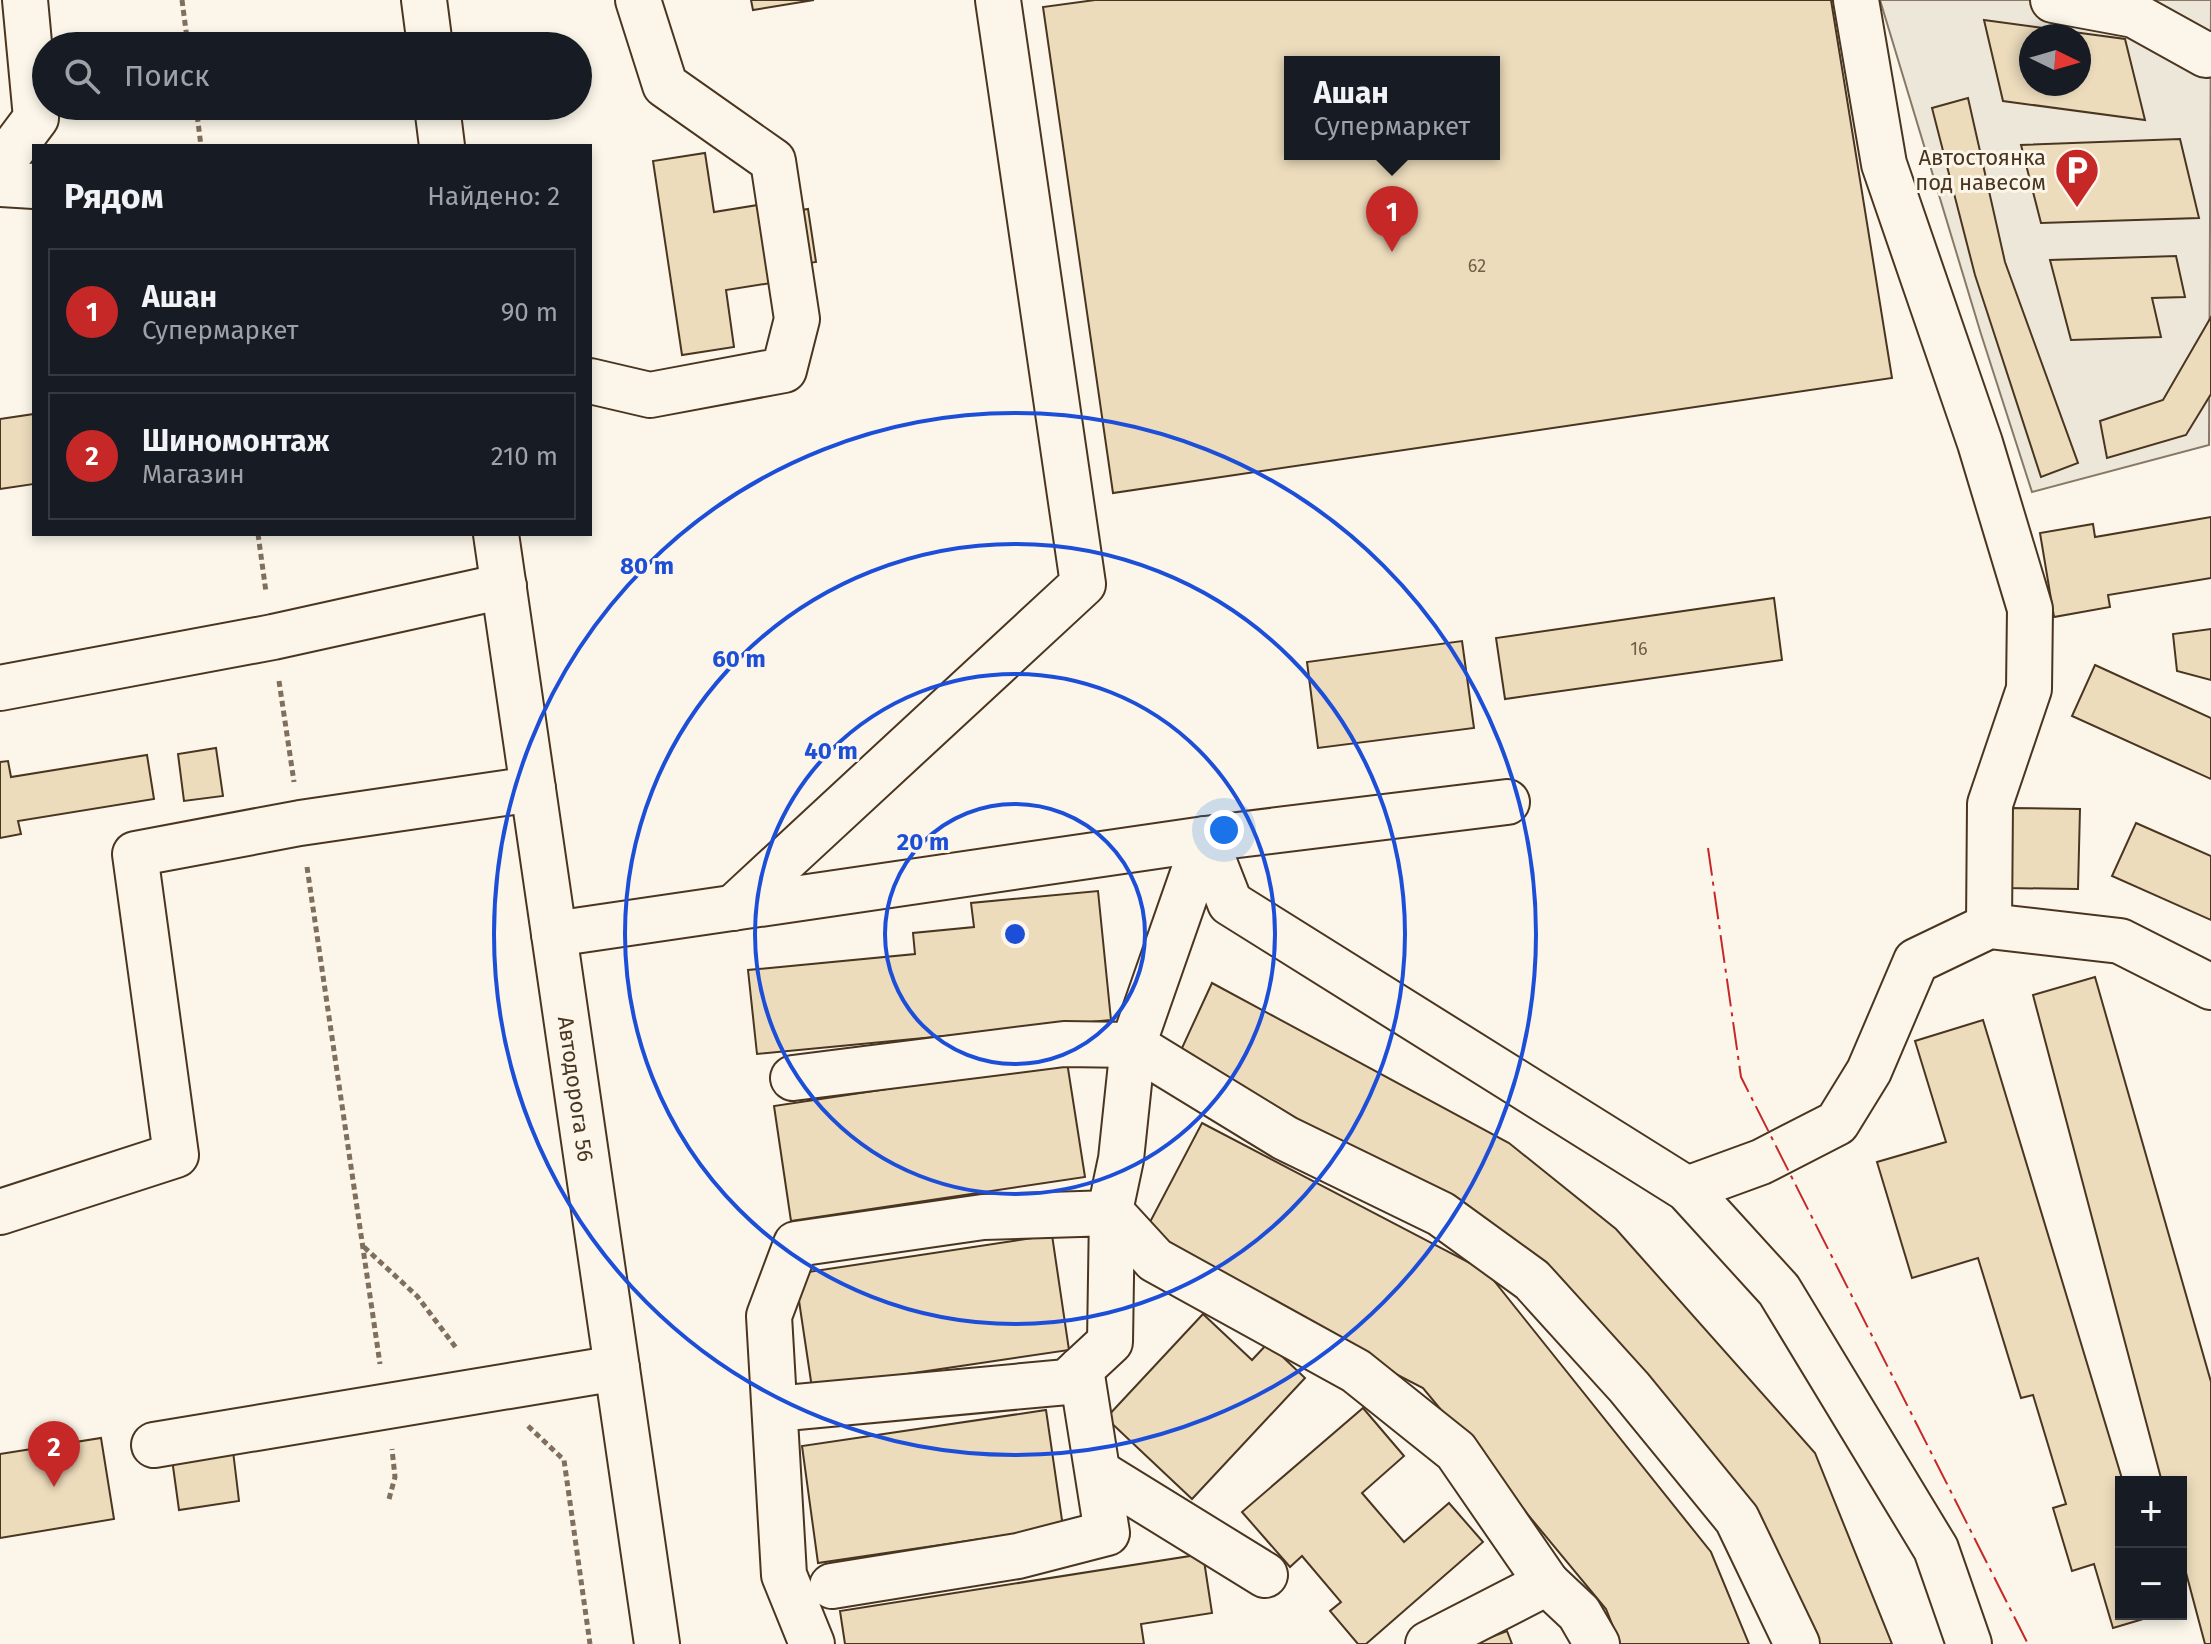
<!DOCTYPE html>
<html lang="ru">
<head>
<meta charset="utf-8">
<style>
  :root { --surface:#171b24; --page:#242831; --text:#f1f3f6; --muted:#9ea1a6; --line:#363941; --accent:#c62828 }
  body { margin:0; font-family:"Fira Sans",sans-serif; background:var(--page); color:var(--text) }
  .controls { position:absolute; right:24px; bottom:24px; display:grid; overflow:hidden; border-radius:0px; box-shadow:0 4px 12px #0003 }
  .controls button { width:72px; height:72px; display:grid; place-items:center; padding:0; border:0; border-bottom:2px solid var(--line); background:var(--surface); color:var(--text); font:40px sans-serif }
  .compass { position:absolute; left:2019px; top:24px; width:72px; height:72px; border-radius:50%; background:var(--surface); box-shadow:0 4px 12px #0003; rotate:95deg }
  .you { position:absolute; left:1224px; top:830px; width:28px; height:28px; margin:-20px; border:6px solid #fff; border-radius:50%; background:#1a73e8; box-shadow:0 0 0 12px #1a73e833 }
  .badge { display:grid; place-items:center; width:52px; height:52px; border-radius:50%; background:var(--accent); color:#fff; font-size:26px; font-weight:700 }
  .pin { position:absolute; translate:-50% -66px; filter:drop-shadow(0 2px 4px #0008) }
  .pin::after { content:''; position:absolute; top:42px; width:28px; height:24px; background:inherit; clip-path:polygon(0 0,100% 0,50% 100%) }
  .popup { position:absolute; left:1284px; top:56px; width:216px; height:104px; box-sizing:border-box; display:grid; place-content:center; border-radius:0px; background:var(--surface); filter:drop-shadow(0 2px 6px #0005); font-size:26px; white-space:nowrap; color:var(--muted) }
  .popup b { font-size:30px; color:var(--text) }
  .popup::after { content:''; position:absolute; left:50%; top:100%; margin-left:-16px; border:16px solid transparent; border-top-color:var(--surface) }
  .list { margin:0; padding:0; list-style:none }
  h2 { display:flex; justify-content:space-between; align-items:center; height:104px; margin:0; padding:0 32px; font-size:34px }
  h2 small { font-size:26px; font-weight:400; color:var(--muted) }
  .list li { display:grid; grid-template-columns:52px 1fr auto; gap:24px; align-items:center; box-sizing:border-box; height:128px; margin:0 16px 16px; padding:0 16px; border:2px solid var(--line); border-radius:0px }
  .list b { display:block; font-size:30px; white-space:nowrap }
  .list p { margin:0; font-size:26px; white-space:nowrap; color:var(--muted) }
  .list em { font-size:26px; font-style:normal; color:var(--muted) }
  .icon { flex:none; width:44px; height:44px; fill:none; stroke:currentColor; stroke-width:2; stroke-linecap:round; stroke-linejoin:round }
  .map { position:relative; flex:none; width:2211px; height:1644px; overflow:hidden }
  .search { position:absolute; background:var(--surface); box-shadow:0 4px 12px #0003; left:32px; top:32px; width:560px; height:88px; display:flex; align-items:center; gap:20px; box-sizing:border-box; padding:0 28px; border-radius:44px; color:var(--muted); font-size:30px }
  .panel { position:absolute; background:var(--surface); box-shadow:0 4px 12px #0003; left:32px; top:144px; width:560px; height:392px; border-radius:0px }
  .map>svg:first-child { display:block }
  .parking { fill:#ede7d9; stroke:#887966; stroke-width:2; fill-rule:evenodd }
  .building { fill:#ecdcbc; stroke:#4a3520; stroke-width:2; fill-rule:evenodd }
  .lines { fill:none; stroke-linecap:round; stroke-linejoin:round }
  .minor-casing { stroke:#4a3520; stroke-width:48 }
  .path { stroke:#7f6f5c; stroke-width:5; stroke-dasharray:6 4; stroke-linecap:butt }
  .minor { stroke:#fbf6e9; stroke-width:44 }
  .power { stroke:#c62828; stroke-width:2; stroke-dasharray:28 6 4 6; stroke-linecap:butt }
  .ring { fill:none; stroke:#1d4ed8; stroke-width:4 }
  .labels { text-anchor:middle; stroke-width:6; stroke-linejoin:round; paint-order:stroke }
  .number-label { font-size:18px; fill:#725f47 }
  .poi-label { font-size:22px; fill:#4a3520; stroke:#fbf6e9; text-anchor:end }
  .street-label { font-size:22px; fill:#4a3520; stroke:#fbf6e9 }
  .centre { fill:#1d4ed8; stroke:#fbf6e9; stroke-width:4 }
  .ring-label { font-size:24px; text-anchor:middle; font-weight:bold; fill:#1d4ed8; stroke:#fbf6e9; stroke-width:6; stroke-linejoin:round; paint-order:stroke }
</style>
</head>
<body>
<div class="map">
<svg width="2211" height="1644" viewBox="0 0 2211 1644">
  <rect width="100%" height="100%" fill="#fbf6e9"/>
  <path class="parking" d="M1880,0h331l-2,445 -177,47 -51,-158zM2031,36h48v48h-48z"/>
  <g class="building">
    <polygon points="751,0 814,0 753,10"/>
    <path d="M1095,0h736l61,378 -779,115 -70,-486zM1290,62h204v92h-204z"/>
    <path d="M1984,20l141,19 20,81 -142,-19zM2031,36h48v48h-48z"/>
    <polygon points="1968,98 2005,262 2078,463 2041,477 1975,275 1932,108"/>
    <polygon points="2180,139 2199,218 2041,223 2021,145"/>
    <polygon points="705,153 714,212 758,205 760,217 808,209 816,262 768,269 771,283 726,290 734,347 682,355 653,161"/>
    <polygon points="2176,256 2185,297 2152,298 2161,337 2071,340 2050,260"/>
    <polygon points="2211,317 2211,394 2186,435 2107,458 2100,421 2163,400"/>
    <polygon points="34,414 34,484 0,489 0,419"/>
    <polygon points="2211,517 2211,578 2108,595 2110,607 2054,617 2040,533 2093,524 2095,537"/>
    <polygon points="1774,598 1782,660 1505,699 1496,638"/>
    <polygon points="2211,629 2211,680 2177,671 2173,634"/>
    <polygon points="1462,641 1474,728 1318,748 1307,662"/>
    <polygon points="2095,665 2211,718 2211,779 2072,716"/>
    <polygon points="216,748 223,796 184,801 178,754"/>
    <polygon points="147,755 154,799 18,821 21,834 0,838 0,762 8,761 11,777"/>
    <polygon points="2009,808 2080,809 2078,889 2007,888"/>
    <polygon points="2136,823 2211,856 2211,920 2112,876"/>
    <polygon points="1098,891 1111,1020 757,1054 748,970 915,954 913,933 974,927 971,903"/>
    <polygon points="2095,977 2211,1382 2211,1644 2205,1644 2181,1554 2181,1482 2162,1482 2033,995"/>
    <polygon points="1212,983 1509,1143 1616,1229 1815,1453 1892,1644 1806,1644 1549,1283 1176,1061"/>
    <polygon points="1983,1020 2123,1482 2121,1614 2160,1614 2113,1628 2094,1564 2072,1571 2053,1508 2066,1504 2033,1395 2021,1398 1978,1258 1912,1278 1877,1162 1946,1142 1915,1041"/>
    <polygon points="1067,1062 1085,1177 791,1221 774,1106"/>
    <polygon points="1202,1123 1487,1272 1711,1552 1749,1644 1620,1644 1606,1609 1423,1388 1140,1241"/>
    <polygon points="1052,1235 1069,1350 812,1388 795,1274"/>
    <polygon points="1203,1314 1252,1360 1268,1343 1305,1378 1192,1499 1106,1418"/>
    <polygon points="1363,1408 1404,1456 1362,1493 1404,1542 1449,1503 1483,1542 1366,1644 1358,1644 1330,1611 1341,1602 1302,1556 1290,1567 1242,1512"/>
    <polygon points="1046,1410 1063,1527 818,1563 802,1446"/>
    <polygon points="101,1438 114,1519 0,1538 0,1454"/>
    <polygon points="233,1451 239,1501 179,1510 172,1459"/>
    <polygon points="1203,1554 1212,1613 1141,1624 1144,1644 845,1644 840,1611"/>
    <polygon points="1507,1631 1512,1644 1473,1644"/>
  </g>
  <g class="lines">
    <g class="minor-casing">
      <g id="minor">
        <polyline points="424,0 430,46"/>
        <polyline points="1856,0 1884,164 1980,443 2030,609 2029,689 1990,804 1989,926"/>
        <polyline points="2053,0 2134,15 2206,55 2211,54"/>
        <polyline points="437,106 442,146"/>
        <polyline points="0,166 36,118 25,0"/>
        <polyline points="0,184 34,186"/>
        <polyline points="590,381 650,395 784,370 797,319 773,161 665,85 638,0"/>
        <polyline points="496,534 657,1644"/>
        <polyline points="0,688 273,637 504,586"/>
        <polyline points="1507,802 1205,839 1133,1045 1121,1159 1110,1211 1155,1260 1356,1371 1456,1451 1547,1583"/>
        <polyline points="733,908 1083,584 998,0"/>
        <polyline points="554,934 1205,839 1230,903 1687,1189 1779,1290 1936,1549 1969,1644"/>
        <polyline points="793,1078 1064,1044 1133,1045 1285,1138 1441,1214 1532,1280 1629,1387 1737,1519 1797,1644"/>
        <polyline points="1687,1189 1761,1162 1837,1123 1869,1071 1916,961 1989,926 2120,941 2211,987"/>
        <polyline points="0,1212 176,1155 135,854 300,823 533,789"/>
        <polyline points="775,1409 1067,1382 1110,1342 1112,1213 983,1217 796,1244 769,1316 784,1575 812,1644"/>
        <polyline points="154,1445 617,1368"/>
        <polyline points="1098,1472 1265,1575"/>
        <polyline points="832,1586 1018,1556 1107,1533 1081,1369"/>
        <polyline points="1428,1644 1547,1583 1579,1613 1597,1644"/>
      </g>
    </g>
    <g class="path">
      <polyline points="182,0 188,46"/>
      <polyline points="196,106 201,146"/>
      <polyline points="258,534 266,592"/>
      <polyline points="279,681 294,782"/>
      <polyline points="307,867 380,1364"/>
      <polyline points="364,1247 417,1296 457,1349"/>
      <polyline points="528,1426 564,1460 590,1644"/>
      <polyline points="389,1499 395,1477 392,1449"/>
    </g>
    <use href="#minor" class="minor"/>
    <polyline class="power" points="1708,848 1741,1077 2028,1644"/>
  </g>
  <g class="ring">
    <circle cx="1015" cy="934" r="130"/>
    <circle cx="1015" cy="934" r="260"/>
    <circle cx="1015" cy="934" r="390"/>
    <circle cx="1015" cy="934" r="521"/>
  </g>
  <defs>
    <g id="parking-pin" transform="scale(2.3)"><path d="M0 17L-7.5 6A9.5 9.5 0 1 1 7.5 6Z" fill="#c62828" stroke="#fbf6e9"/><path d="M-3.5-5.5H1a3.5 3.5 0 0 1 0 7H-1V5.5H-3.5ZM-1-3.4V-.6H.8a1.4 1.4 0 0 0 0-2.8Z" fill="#fff"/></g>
  </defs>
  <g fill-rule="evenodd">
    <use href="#parking-pin" x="2077" y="170"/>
  </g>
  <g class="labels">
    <g class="number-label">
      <text x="1477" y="272">62</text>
      <text x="1639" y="655">16</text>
    </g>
    <g class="poi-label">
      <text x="2046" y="165">Автостоянка<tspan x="2046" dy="25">под навесом</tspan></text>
    </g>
    <g class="street-label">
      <text transform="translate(576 1089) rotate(82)" y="8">Автодорога 56</text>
    </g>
  </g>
  <circle cx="1015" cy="934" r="12" class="centre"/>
  <g class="ring-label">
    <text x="647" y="574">80 m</text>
    <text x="739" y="667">60 m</text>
    <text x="831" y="759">40 m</text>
    <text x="923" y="850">20 m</text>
  </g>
</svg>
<div class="controls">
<button>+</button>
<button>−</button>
</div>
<svg class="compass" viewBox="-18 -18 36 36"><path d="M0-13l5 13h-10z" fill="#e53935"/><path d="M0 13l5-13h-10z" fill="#9ea1a6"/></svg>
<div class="you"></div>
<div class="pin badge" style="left:1392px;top:252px">1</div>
<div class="popup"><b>Ашан</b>Супермаркет</div>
<div class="pin badge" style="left:54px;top:1487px">2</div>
<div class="search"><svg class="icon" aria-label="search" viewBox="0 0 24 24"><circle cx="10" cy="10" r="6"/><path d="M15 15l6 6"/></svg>Поиск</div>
<section class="panel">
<h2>Рядом<small>Найдено: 2</small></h2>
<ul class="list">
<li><span class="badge">1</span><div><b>Ашан</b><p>Супермаркет</p></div><em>90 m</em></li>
<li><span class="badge">2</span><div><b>Шиномонтаж</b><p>Магазин</p></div><em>210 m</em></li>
</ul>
</section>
</div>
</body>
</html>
